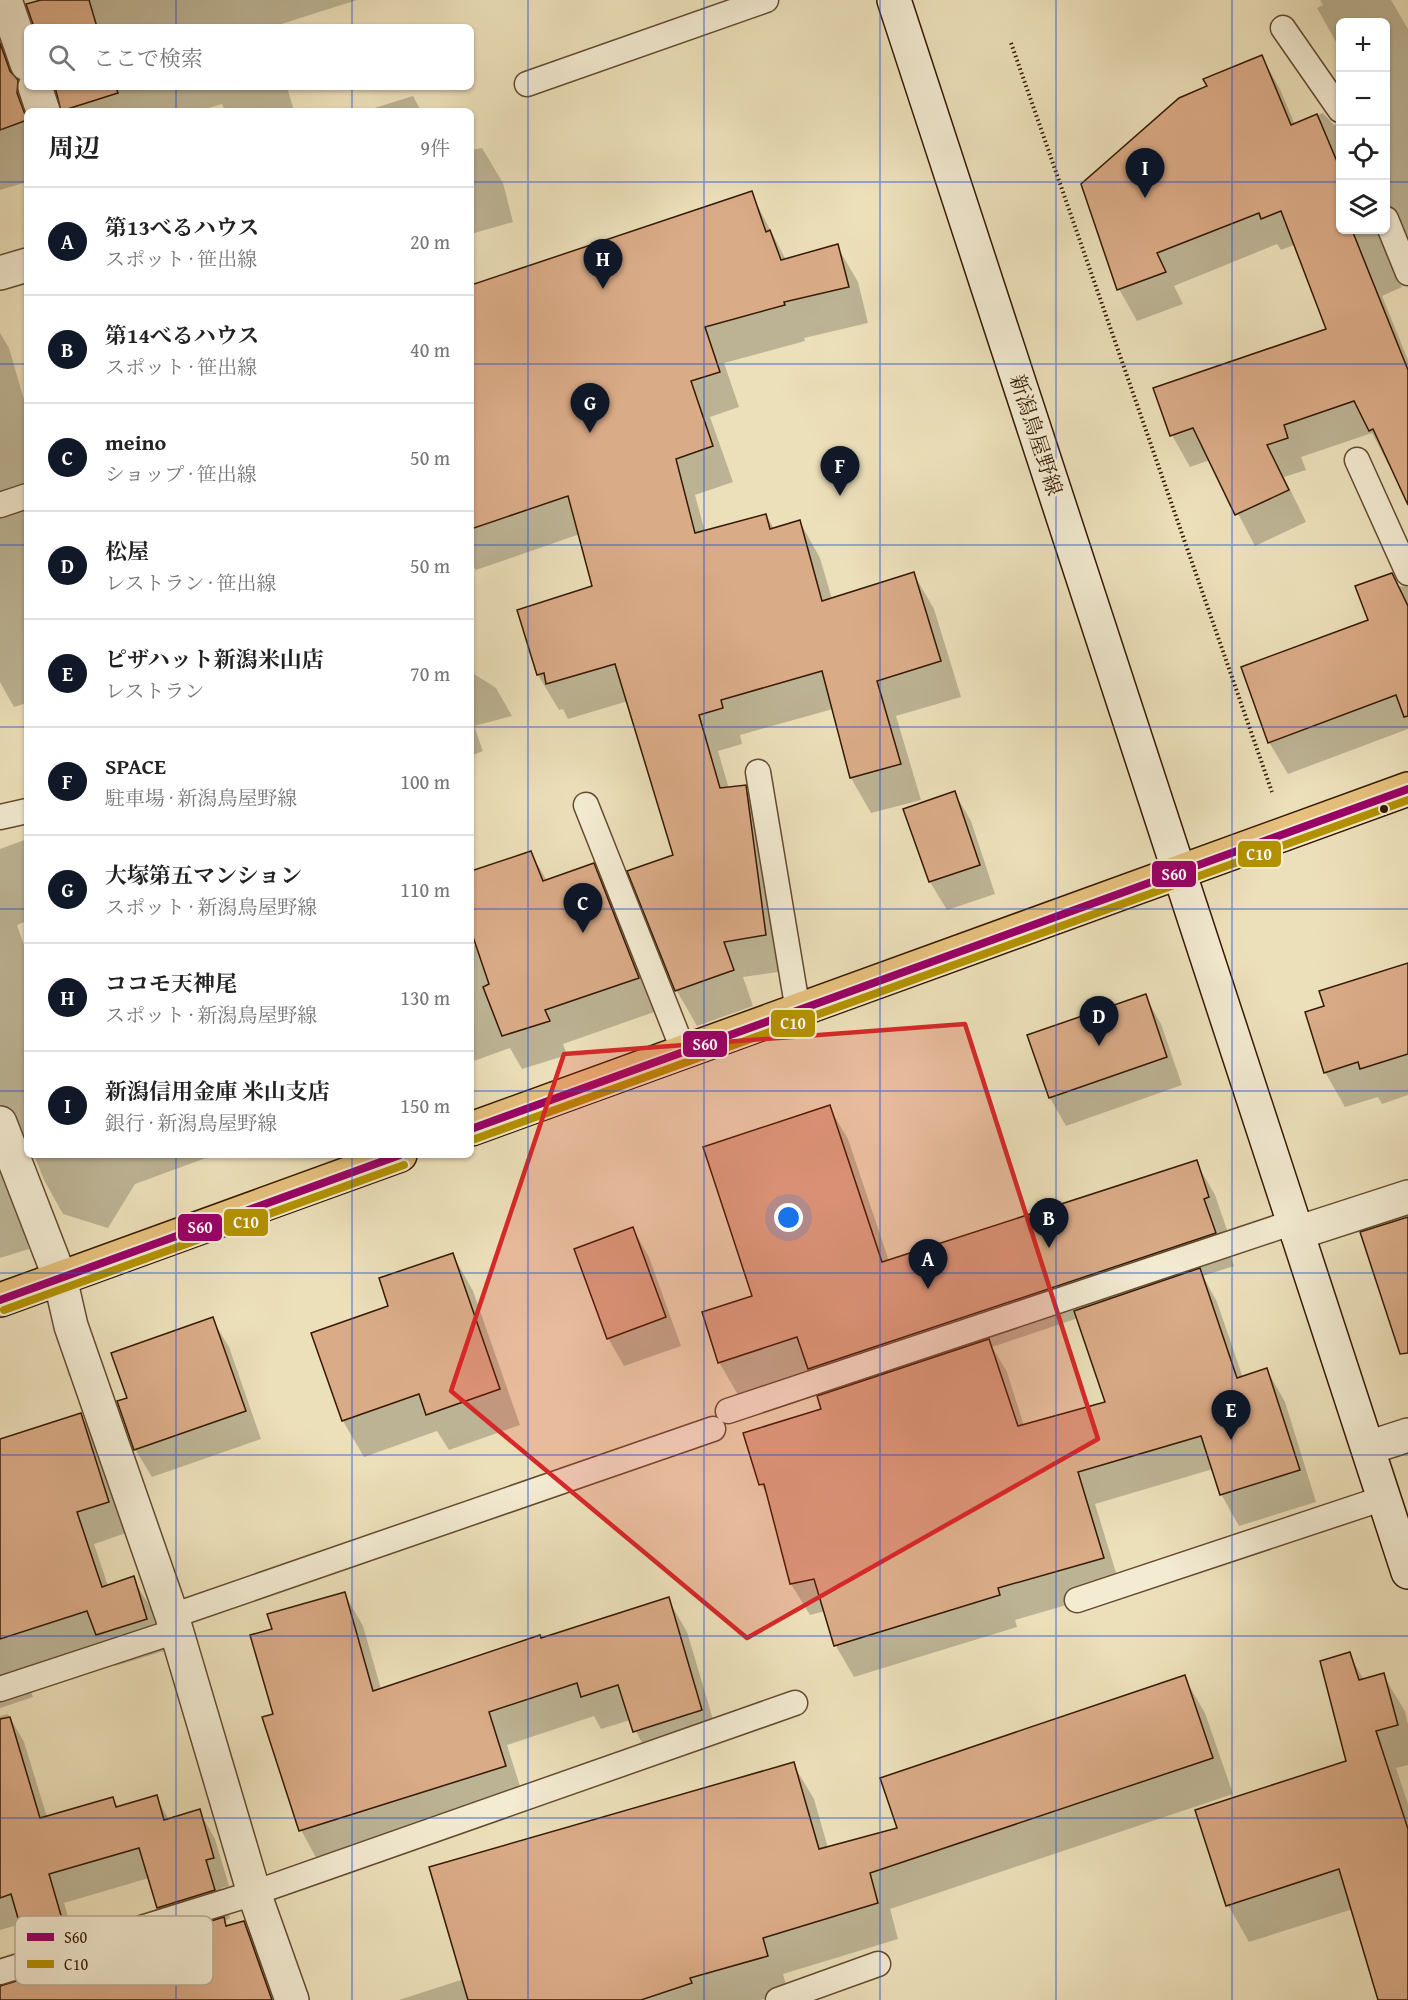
<!DOCTYPE html>
<html lang="ja">
<head>
<meta charset="utf-8">
<style>
  :root { --surface:#fff; --page:#f6f6f6; --text:#222; --muted:#767676; --line:#e0e0e0; --accent:#111827 }
  body { margin:0; font-family:"Gentium Book Plus","Noto Serif JP",serif; background:var(--page); color:var(--text) }
  .controls { position:absolute; right:18px; top:18px; display:grid; overflow:hidden; border-radius:9px; box-shadow:0 2px 4px #0004 }
  .controls button { width:54px; height:54px; display:grid; place-items:center; padding:0; border:0; border-bottom:2px solid var(--line); background:var(--surface); color:var(--text); font:30px sans-serif }
  .you { position:absolute; left:789px; top:1218px; width:21px; height:21px; margin:-15px; border:4px solid #fff; border-radius:50%; background:#1a73e8; box-shadow:0 0 0 9px #1a73e833 }
  .badge { display:grid; place-items:center; width:39px; height:39px; border-radius:50%; background:var(--accent); color:#fff; font-size:20px; font-weight:700 }
  .pin { position:absolute; translate:-50% -50px; filter:drop-shadow(0 2px 3px #0008) }
  .pin::after { content:''; position:absolute; top:32px; width:21px; height:18px; background:inherit; clip-path:polygon(0 0,100% 0,50% 100%) }
  .list { margin:0; padding:0; list-style:none }
  h2 { display:flex; justify-content:space-between; align-items:center; height:78px; margin:0; padding:0 24px; font-size:26px }
  h2 small { font-size:20px; font-weight:400; color:var(--muted) }
  .list li { display:grid; grid-template-columns:39px 1fr auto; gap:18px; align-items:center; box-sizing:border-box; height:108px; padding:0 24px; border-top:2px solid var(--line) }
  .list b { display:block; font-size:22px; white-space:nowrap }
  .list p { margin:0; font-size:20px; white-space:nowrap; color:var(--muted) }
  .list em { font-size:20px; font-style:normal; color:var(--muted) }
  .icon { flex:none; width:33px; height:33px; fill:none; stroke:currentColor; stroke-width:2; stroke-linecap:round; stroke-linejoin:round }
  .map { position:relative; flex:none; width:1408px; height:2000px; overflow:hidden }
  .search { position:absolute; background:var(--surface); box-shadow:0 2px 4px #0004; left:24px; top:24px; width:450px; height:66px; display:flex; align-items:center; gap:15px; box-sizing:border-box; padding:0 21px; border-radius:9px; color:var(--muted); font-size:22px }
  .panel { position:absolute; background:var(--surface); box-shadow:0 2px 4px #0004; left:24px; top:108px; width:450px; height:1050px; border-radius:9px }
  .map>svg:first-child { display:block }
  .shadow { fill:#0003; fill-rule:evenodd }
  .building { fill:#daab87; stroke:#351901; stroke-width:1.5 }
  .lines { fill:none; stroke-linecap:round; stroke-linejoin:round }
  .lane-casing { stroke:#634b2f; stroke-width:27 }
  .street-casing { stroke:#634b2f; stroke-width:36 }
  .secondary-casing { stroke:#351901; stroke-width:36 }
  .primary-casing { stroke:#351901; stroke-width:36 }
  .path { stroke:#351901; stroke-width:4; stroke-dasharray:1.5 3; stroke-linecap:butt }
  .lane { stroke:#f3ebd2; stroke-width:24 }
  .street { stroke:#f3ebd2; stroke-width:33 }
  .secondary { stroke:#f3ebd2; stroke-width:33 }
  .primary { stroke:#e6c07d; stroke-width:33 }
  .bus-1-casing { stroke:#f3ebd2; stroke-width:12 }
  .bus-2-casing { stroke:#f3ebd2; stroke-width:12 }
  .bus-1 { stroke:#906; stroke-width:8 }
  .bus-2 { stroke:#b39200; stroke-width:8 }
  .marked { fill:#d62828; fill-opacity:0.2; stroke:#d62828; stroke-width:4.5; stroke-linejoin:round }
  .grid { fill:none; stroke:#1d4ed8; stroke-width:1.5; stroke-opacity:0.55 }
  .bus-dot { fill:#351901; stroke:#f3ebd2; stroke-width:2 }
  .labels { text-anchor:middle; stroke-width:5; stroke-linejoin:round; paint-order:stroke }
  .street-label { font-size:21px; fill:#351901; stroke:#f3ebd2 }
  .key { fill:#f3ebd2; stroke:#baac93; stroke-width:1.5 }
  .key-label { font-size:16px; fill:#351901 }
  .line-badge { stroke:#f3ebd2; stroke-width:2 }
  .badge-label { font-size:16px; text-anchor:middle; font-weight:bold; fill:#fff }
</style>
</head>
<body>
<div class="map">
<svg width="1408" height="2000" viewBox="0 0 1408 2000">
  <rect width="100%" height="100%" fill="#ece0ba"/>
  <filter id="stains"><feTurbulence type="fractalNoise" baseFrequency=".00333" numOctaves="4"/><feColorMatrix values="0 0 0 0 .2 0 0 0 0 .09 0 0 0 0 .02 0 0 0 .5 -.17"/></filter>
  <radialGradient id="worn" r=".72"><stop offset=".6" stop-color="#630" stop-opacity="0"/><stop offset="1" stop-color="#630" stop-opacity=".3"/></radialGradient>
  <g class="shadow">
    <polygon points="46,0 357,0 272,27 36,27"/>
    <polygon points="1320,0 1391,0 1408,29 1408,237 1393,242 1390,257 1402,287 1382,296 1408,360 1408,502 1372,433 1301,457 1306,470 1284,477 1306,522 1255,546 1210,460 1190,467 1172,435 1155,389 1328,330 1296,244 1281,250 1277,244 1174,286 1183,304 1137,321 1119,289 1209,87 1262,57 1280,89 1295,125 1323,113 1334,125 1340,124 1340,230 1386,230 1386,22 1340,22 1340,49 1317,8 1323,5"/>
    <polygon points="0,30 27,111 27,182 0,190"/>
    <polygon points="55,87 287,87 294,111 225,111 222,104 198,111 63,111"/>
    <polygon points="413,96 421,111 365,111"/>
    <polygon points="482,148 503,183 513,222 471,234 471,150"/>
    <polygon points="751,193 786,260 837,246 858,282 868,323 804,338 805,341 724,363 739,407 710,417 733,482 695,495 705,532 766,515 774,529 800,522 820,558 832,599 913,573 934,609 961,697 896,716 921,800 871,813 851,778 833,709 740,735 742,744 718,751 729,789 745,787 765,822 786,971 743,977 753,1006 697,1026 677,991 629,872 675,856 628,701 568,719 563,709 559,710 538,675 594,587 580,534 476,570 471,562 471,286"/>
    <polygon points="0,333 9,348 27,410 27,703 14,707 0,682"/>
    <polygon points="1392,575 1399,586 1408,587 1408,729 1288,774 1269,742 1370,621"/>
    <polygon points="471,672 496,688 512,716 474,726 483,751 471,756"/>
    <polygon points="954,792 971,821 995,894 947,910 930,882 905,810"/>
    <polygon points="27,839 27,921 17,925 27,954 27,1139 13,1138 0,1154 0,849"/>
    <polygon points="531,853 547,881 593,865 612,899 657,1011 563,1044 567,1055 522,1069 510,1048 471,1062 471,947 477,945 471,926 471,872"/>
    <polygon points="1408,965 1408,1095 1382,1104 1378,1097 1345,1107 1325,1072 1326,1006"/>
    <polygon points="1145,996 1161,1024 1182,1085 1066,1126 1050,1098"/>
    <path d="M829,1107l19,32 41,122 307,-99 19,33 12,35 -5,2 12,34 -31,10 14,26 26,76 24,-8 18,32 31,100 -77,24 -18,-32 -8,-25 -118,35 26,85 -106,31 2,7 -163,50 -18,-31 -11,-35 -15,4 -19,-31 -21,-83 -9,-17 61,-74 3,-15 -14,-24 -73,24 -19,-33 35,-65zM1078,1318l29,85 -83,23 -17,-54 -15,-25z"/>
    <polygon points="34,1155 214,1155 135,1184 108,1228 63,1214 44,1180"/>
    <polygon points="0,1157 29,1249 0,1258"/>
    <polygon points="633,1229 649,1257 681,1346 624,1366 608,1338"/>
    <polygon points="453,1255 473,1291 520,1425 449,1450 437,1431 364,1457 343,1421 313,1334 390,1307"/>
    <polygon points="212,1319 229,1347 261,1439 152,1477 135,1449 129,1399"/>
    <polygon points="81,1415 99,1446 126,1533 94,1544 108,1586 133,1578 151,1609 164,1651 115,1666 102,1643 23,1668 33,1697 0,1708 0,1441"/>
    <polygon points="344,1593 363,1626 381,1689 668,1599 687,1632 720,1743 653,1764 630,1720 601,1729 594,1716 507,1745 524,1799 319,1863 301,1830 275,1715 274,1630"/>
    <polygon points="1349,1654 1364,1680 1383,1675 1405,1711 1408,1724 1408,1765 1396,1768 1408,1804 1408,2000 1380,2000 1353,1909 1249,1942 1228,1905 1348,1762"/>
    <polygon points="1184,1677 1205,1713 1233,1794 890,1909 898,1939 783,1974 788,1992 761,2000 399,2000 464,1979 793,1764 814,1799 828,1848 899,1829"/>
    <path d="M8,1714l16,28 23,75 66,-19 5,10 38,-11 13,23 30,-9 16,28 14,47 -8,2 9,30 -6,3 3,6 16,-5 16,29 18,49h-277v-4l44,-21 -16,-27 -7,-24 -21,6v-214zM149,1878l9,30 16,26 -92,29 -18,-60z"/>
  </g>
  <g class="building">
    <polygon points="41,0 89,0 97,27 34,27 26,4"/>
    <polygon points="0,43 10,71 18,80 17,93 27,120 0,130"/>
    <polygon points="1262,55 1291,125 1317,114 1341,171 1341,190 1337,191 1341,200 1341,230 1352,230 1408,370 1408,505 1373,429 1369,431 1354,401 1284,425 1288,438 1267,445 1289,490 1235,515 1193,428 1170,436 1153,388 1326,329 1281,211 1261,219 1259,213 1157,253 1166,272 1117,290 1081,184 1179,98 1207,86 1203,79"/>
    <polygon points="55,87 116,87 118,93 61,111"/>
    <polygon points="752,191 766,232 770,230 781,260 838,244 849,287 784,302 785,305 705,327 720,372 691,381 713,446 676,459 695,533 766,514 770,529 800,520 822,601 914,572 941,661 877,681 901,764 850,778 822,671 721,700 723,708 699,715 720,788 746,785 766,935 724,942 734,970 675,991 627,871 673,855 615,664 546,684 544,673 537,675 517,610 592,586 568,496 471,529 471,285"/>
    <polygon points="1392,573 1408,606 1408,716 1404,717 1396,695 1268,743 1241,667 1368,620 1355,586"/>
    <polygon points="955,791 980,865 929,882 903,809"/>
    <polygon points="531,851 543,881 594,863 639,978 545,1010 550,1021 502,1036 483,987 489,984 471,931 471,871"/>
    <polygon points="1408,963 1408,1054 1360,1069 1358,1062 1324,1073 1305,1012 1324,1006 1319,991"/>
    <polygon points="1146,994 1167,1057 1049,1098 1027,1035"/>
    <polygon points="830,1105 882,1262 1197,1160 1209,1197 1204,1199 1216,1233 808,1369 797,1337 718,1363 702,1312 752,1296 703,1147"/>
    <polygon points="1408,1217 1408,1353 1400,1354 1360,1232"/>
    <polygon points="633,1227 666,1317 607,1339 574,1249"/>
    <polygon points="453,1253 500,1389 426,1415 419,1394 342,1421 311,1333 388,1306 379,1278"/>
    <polygon points="1200,1268 1237,1378 1267,1368 1300,1470 1220,1495 1201,1436 1078,1472 1104,1558 998,1588 1000,1595 834,1646 814,1579 790,1584 764,1484 759,1485 743,1433 821,1409 817,1396 989,1339 1018,1426 1105,1402 1074,1311"/>
    <polygon points="213,1317 246,1411 134,1450 117,1401 127,1398 111,1353"/>
    <polygon points="81,1413 109,1502 77,1512 102,1587 134,1576 147,1619 96,1635 87,1611 0,1639 0,1439"/>
    <polygon points="345,1592 373,1691 540,1635 541,1638 669,1597 702,1710 633,1732 618,1685 581,1697 577,1683 489,1712 506,1766 299,1831 262,1717 273,1714 250,1635 272,1629 267,1614"/>
    <polygon points="1350,1652 1359,1680 1384,1673 1398,1725 1376,1731 1408,1829 1408,2000 1378,2000 1339,1869 1226,1906 1195,1810 1346,1761 1320,1661"/>
    <polygon points="1185,1675 1213,1758 870,1873 878,1903 763,1938 768,1956 690,1978 692,1983 641,2000 468,2000 429,1867 794,1762 819,1849 897,1828 880,1778"/>
    <polygon points="10,1717 40,1818 113,1797 116,1807 157,1795 164,1820 200,1809 214,1858 206,1860 215,1890 157,1908 139,1848 49,1874 67,1936 27,1949 11,1894 0,1898 0,1719"/>
    <polygon points="224,1917 226,1926 244,1921 272,2000 0,2000 0,1986"/>
  </g>
  <g class="lines">
    <g class="lane-casing">
      <g id="lane">
        <polyline points="1283,28 1340,110"/>
        <polyline points="527,84 766,0"/>
        <polyline points="1386,219 1408,273"/>
        <polyline points="1357,460 1408,573"/>
        <polyline points="0,505 27,496"/>
        <polyline points="758,772 798,1011"/>
        <polyline points="586,805 684,1052"/>
        <polyline points="0,817 27,811"/>
        <polyline points="728,1411 1294,1222"/>
        <polyline points="1077,1600 1384,1498"/>
        <polyline points="172,1616 713,1429"/>
        <polyline points="0,1689 176,1631"/>
        <polyline points="0,1972 254,1893 795,1703"/>
        <polyline points="778,2000 878,1964"/>
      </g>
    </g>
    <g class="street-casing">
      <g id="street">
        <polyline points="5,0 27,64"/>
        <polyline points="35,87 43,111"/>
        <polyline points="0,273 27,265"/>
        <polyline points="0,1123 60,1278 71,1326 172,1616 254,1893 292,2000"/>
        <polyline points="1297,1233 1408,1197"/>
        <polyline points="1368,1448 1408,1435"/>
      </g>
    </g>
    <g class="secondary-casing">
      <polyline id="secondary" points="894,0 1408,1572"/>
    </g>
    <g class="primary-casing">
      <g id="primary">
        <polyline points="471,1129 1408,789"/>
        <polyline points="0,1300 400,1155"/>
      </g>
    </g>
    <polyline class="path" points="1011,43 1272,792"/>
    <use href="#lane" class="lane"/>
    <use href="#street" class="street"/>
    <use href="#secondary" class="secondary"/>
    <use href="#primary" class="primary"/>
    <g class="bus-1-casing">
      <g id="bus-1">
        <polyline points="471,1129 1408,789"/>
        <polyline points="0,1300 400,1155"/>
      </g>
    </g>
    <g class="bus-2-casing">
      <g id="bus-2">
        <polyline points="475,1139 1408,800"/>
        <polyline points="4,1310 404,1165"/>
      </g>
    </g>
    <use href="#bus-1" class="bus-1"/>
    <use href="#bus-2" class="bus-2"/>
  </g>
  <path class="marked" d="M965,1024l133,415 -351,199 -296,-247 113,-337z"/>
  <path class="grid" d="M176,0v27M352,0v27M528,0v2000M704,0v2000M880,0v2000M1056,0v2000M1232,0v2000M176,87v24M352,87v24M0,182h27M471,182h869M1386,182h22M0,364h27M471,364h937M0,545h27M471,545h937M0,727h27M471,727h937M0,909h27M471,909h937M0,1091h27M471,1091h937M176,1155v845M352,1155v845M0,1273h1408M0,1455h1408M0,1636h1408M0,1818h1408"/>
  <circle class="bus-dot" cx="1384" cy="809" r="5"/>
  <g class="labels">
    <g class="street-label">
      <text transform="translate(1036 435) rotate(72)" y="7">新潟鳥屋野線</text>
    </g>
  </g>
  <rect x="15" y="1916" width="198" height="69" rx="9" class="key"/>
  <rect x="27" y="1933" width="27" height="8" fill="#906"/>
  <rect x="27" y="1960" width="27" height="8" fill="#b39200"/>
  <g class="key-label">
    <text x="64" y="1943">S60</text>
    <text x="64" y="1970">C10</text>
  </g>
  <g class="line-badge">
    <rect x="1237" y="840" width="45" height="28" rx="6" fill="#b39200"/>
    <rect x="1151" y="860" width="46" height="28" rx="6" fill="#906"/>
    <rect x="770" y="1009" width="46" height="29" rx="6" fill="#b39200"/>
    <rect x="682" y="1030" width="46" height="28" rx="6" fill="#906"/>
    <rect x="223" y="1208" width="46" height="29" rx="6" fill="#b39200"/>
    <rect x="177" y="1213" width="46" height="29" rx="6" fill="#906"/>
  </g>
  <g class="badge-label">
    <text x="1259" y="860">C10</text>
    <text x="1174" y="880">S60</text>
    <text x="793" y="1029">C10</text>
    <text x="705" y="1050">S60</text>
    <text x="246" y="1228">C10</text>
    <text x="200" y="1233">S60</text>
  </g>
  <rect width="100%" height="100%" filter="url(#stains)"/>
  <rect width="100%" height="100%" fill="url(#worn)"/>
</svg>
<div class="controls">
<button>+</button>
<button>−</button>
<button><svg class="icon" aria-label="locate" viewBox="0 0 24 24"><circle cx="12" cy="12" r="6"/><path d="M12 2v4M12 18v4M2 12h4M18 12h4"/></svg></button>
<button><svg class="icon" aria-label="layers" viewBox="0 0 24 24"><path d="M12 4l9 5-9 5-9-5zM3 14l9 5 9-5"/></svg></button>
</div>
<div class="you"></div>
<div class="pin badge" style="left:928px;top:1289px">A</div>
<div class="pin badge" style="left:1049px;top:1248px">B</div>
<div class="pin badge" style="left:583px;top:933px">C</div>
<div class="pin badge" style="left:1099px;top:1046px">D</div>
<div class="pin badge" style="left:1231px;top:1440px">E</div>
<div class="pin badge" style="left:840px;top:496px">F</div>
<div class="pin badge" style="left:590px;top:433px">G</div>
<div class="pin badge" style="left:603px;top:289px">H</div>
<div class="pin badge" style="left:1145px;top:198px">I</div>
<div class="search"><svg class="icon" aria-label="search" viewBox="0 0 24 24"><circle cx="10" cy="10" r="6"/><path d="M15 15l6 6"/></svg>ここで検索</div>
<section class="panel">
<h2>周辺<small>9件</small></h2>
<ul class="list">
<li><span class="badge">A</span><div><b>第13べるハウス</b><p>スポット · 笹出線</p></div><em>20 m</em></li>
<li><span class="badge">B</span><div><b>第14べるハウス</b><p>スポット · 笹出線</p></div><em>40 m</em></li>
<li><span class="badge">C</span><div><b>meino</b><p>ショップ · 笹出線</p></div><em>50 m</em></li>
<li><span class="badge">D</span><div><b>松屋</b><p>レストラン · 笹出線</p></div><em>50 m</em></li>
<li><span class="badge">E</span><div><b>ピザハット新潟米山店</b><p>レストラン</p></div><em>70 m</em></li>
<li><span class="badge">F</span><div><b>SPACE</b><p>駐車場 · 新潟鳥屋野線</p></div><em>100 m</em></li>
<li><span class="badge">G</span><div><b>大塚第五マンション</b><p>スポット · 新潟鳥屋野線</p></div><em>110 m</em></li>
<li><span class="badge">H</span><div><b>ココモ天神尾</b><p>スポット · 新潟鳥屋野線</p></div><em>130 m</em></li>
<li><span class="badge">I</span><div><b>新潟信用金庫 米山支店</b><p>銀行 · 新潟鳥屋野線</p></div><em>150 m</em></li>
</ul>
</section>
</div>
</body>
</html>
